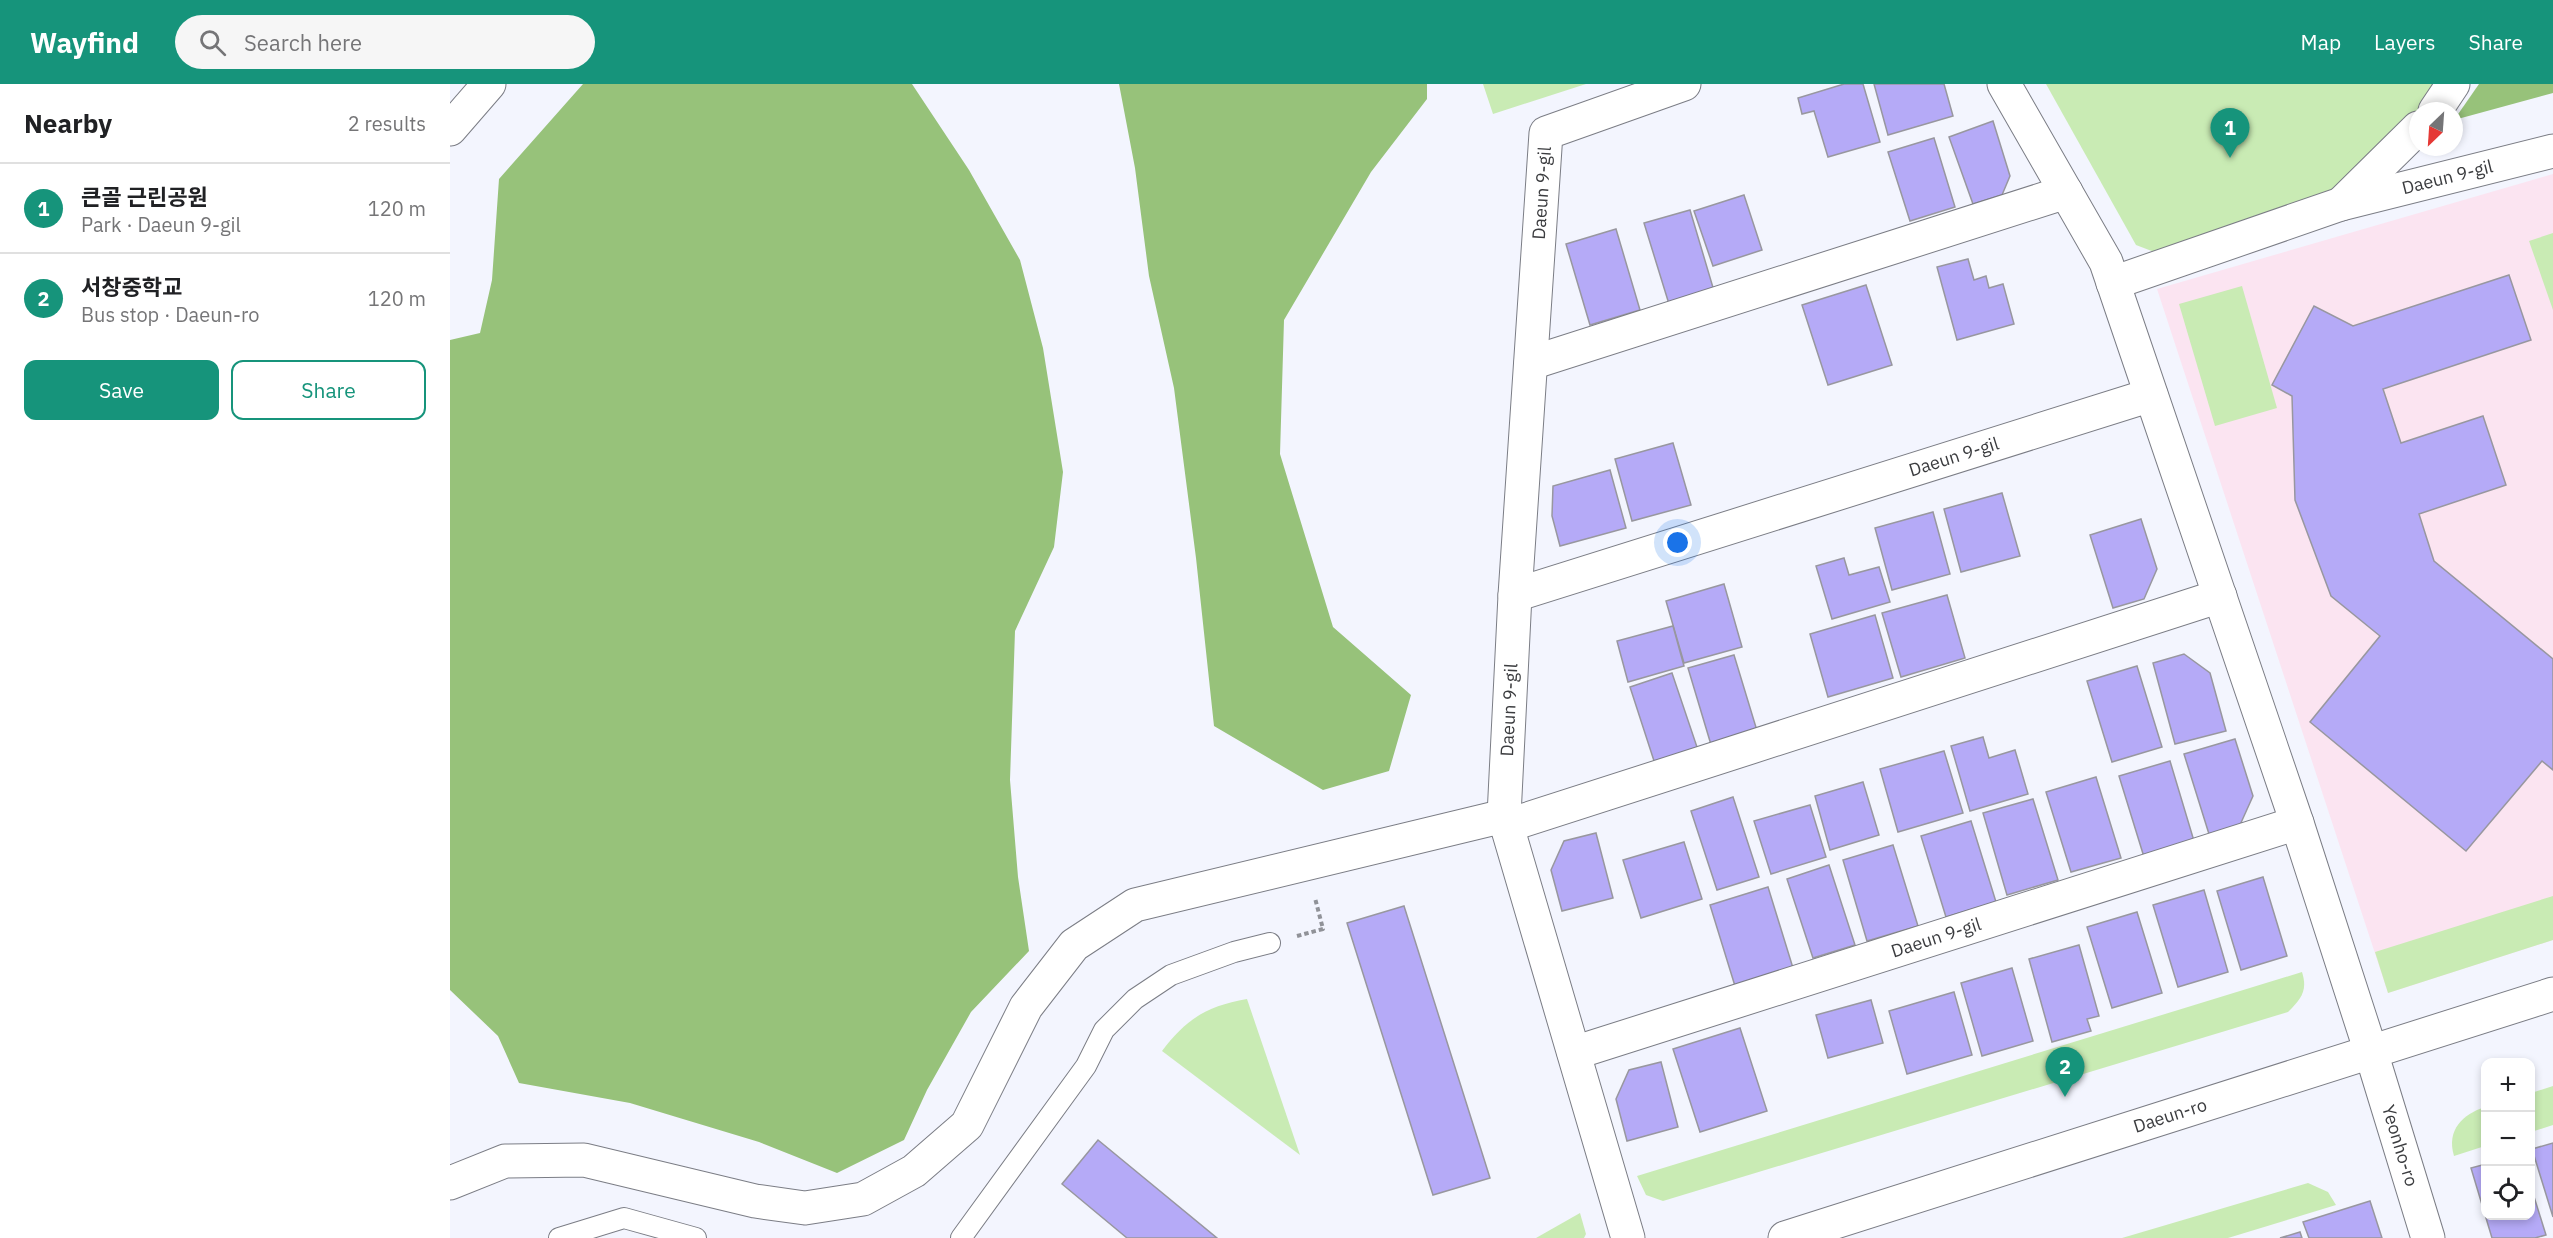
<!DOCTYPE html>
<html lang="en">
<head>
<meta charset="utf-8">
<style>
  :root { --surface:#fff; --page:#f6f6f6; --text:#202124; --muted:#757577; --line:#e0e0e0; --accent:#16947b }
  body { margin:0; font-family:"IBM Plex Sans","Noto Sans KR",sans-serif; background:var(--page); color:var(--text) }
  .controls { position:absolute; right:18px; bottom:18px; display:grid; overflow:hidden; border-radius:12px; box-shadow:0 3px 9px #0003 }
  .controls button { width:54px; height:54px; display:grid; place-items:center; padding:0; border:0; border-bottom:2px solid var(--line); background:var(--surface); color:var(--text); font:30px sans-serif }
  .compass { position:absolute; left:1959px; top:18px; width:54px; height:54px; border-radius:50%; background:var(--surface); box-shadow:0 3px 9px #0003; rotate:205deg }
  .you { position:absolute; left:1228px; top:459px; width:21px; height:21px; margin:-15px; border:4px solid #fff; border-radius:50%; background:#1a73e8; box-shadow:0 0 0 9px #1a73e833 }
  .badge { display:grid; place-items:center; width:39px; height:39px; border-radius:50%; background:var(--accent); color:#fff; font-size:20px; font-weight:700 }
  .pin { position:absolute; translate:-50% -50px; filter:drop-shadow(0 2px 3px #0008) }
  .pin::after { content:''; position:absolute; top:32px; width:21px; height:18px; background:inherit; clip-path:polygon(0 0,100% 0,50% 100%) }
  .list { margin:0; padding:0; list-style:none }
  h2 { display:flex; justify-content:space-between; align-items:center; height:78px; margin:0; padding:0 24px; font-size:26px }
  h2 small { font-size:20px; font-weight:400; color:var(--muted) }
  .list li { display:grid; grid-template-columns:39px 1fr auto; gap:18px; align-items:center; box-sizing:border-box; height:90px; padding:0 24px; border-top:2px solid var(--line) }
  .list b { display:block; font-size:22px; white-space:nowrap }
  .list p { margin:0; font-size:20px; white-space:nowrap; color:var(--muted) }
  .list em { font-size:20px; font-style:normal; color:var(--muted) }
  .actions { display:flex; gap:12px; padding:18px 24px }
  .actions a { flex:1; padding:14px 0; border:2px solid var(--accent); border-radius:12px; text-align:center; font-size:21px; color:var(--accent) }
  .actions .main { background:var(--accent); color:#fff }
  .icon { flex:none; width:33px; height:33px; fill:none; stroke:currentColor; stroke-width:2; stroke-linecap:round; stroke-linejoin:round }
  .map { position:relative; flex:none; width:2103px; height:1154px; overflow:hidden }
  header { display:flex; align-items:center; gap:36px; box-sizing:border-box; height:84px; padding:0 30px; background:var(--accent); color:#fff }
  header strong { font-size:28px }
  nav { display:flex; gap:33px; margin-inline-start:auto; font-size:21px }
  .search { width:420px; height:54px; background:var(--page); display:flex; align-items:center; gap:15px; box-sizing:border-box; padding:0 21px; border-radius:33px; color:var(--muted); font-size:22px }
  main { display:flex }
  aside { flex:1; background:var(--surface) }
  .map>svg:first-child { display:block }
  .education { fill:#fbe4f1 }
  .green { fill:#c9ebb4 }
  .forest { fill:#97c27a }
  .building { fill:#b5aaf7; stroke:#98979f; stroke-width:1.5 }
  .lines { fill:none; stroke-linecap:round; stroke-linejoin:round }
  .lane-casing { stroke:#7b7d85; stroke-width:22 }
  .street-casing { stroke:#7b7d85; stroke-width:35 }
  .secondary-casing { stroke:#7b7d85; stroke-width:35 }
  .highway-casing { stroke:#7b7d85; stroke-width:35 }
  .path { stroke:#909298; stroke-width:4; stroke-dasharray:4.5 3; stroke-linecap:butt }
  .lane { stroke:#fff; stroke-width:20 }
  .street { stroke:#fff; stroke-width:33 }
  .secondary { stroke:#fff; stroke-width:33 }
  .highway { stroke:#fff; stroke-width:33 }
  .labels { text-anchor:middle; stroke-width:4.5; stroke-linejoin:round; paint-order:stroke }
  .street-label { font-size:18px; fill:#3b3c3f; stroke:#fff }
</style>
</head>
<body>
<header>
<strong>Wayfind</strong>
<div class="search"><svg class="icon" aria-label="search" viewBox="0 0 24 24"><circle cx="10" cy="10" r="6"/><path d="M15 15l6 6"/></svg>Search here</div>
<nav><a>Map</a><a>Layers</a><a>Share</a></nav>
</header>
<main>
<aside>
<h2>Nearby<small>2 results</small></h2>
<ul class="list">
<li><span class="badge">1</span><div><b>큰골 근린공원</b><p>Park · Daeun 9-gil</p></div><em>120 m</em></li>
<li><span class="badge">2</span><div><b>서창중학교</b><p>Bus stop · Daeun-ro</p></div><em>120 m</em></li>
</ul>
<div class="actions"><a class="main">Save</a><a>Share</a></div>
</aside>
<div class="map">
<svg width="2103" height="1154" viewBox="0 0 2103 1154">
  <rect width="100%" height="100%" fill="#f3f5fe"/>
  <polygon class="education" points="2103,90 2103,856 1938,909 1707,205"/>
  <g class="green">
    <polygon points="1033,0 1136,0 1043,30"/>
    <polygon points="1596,0 1987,0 1970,27 1879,118 1707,169 1686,161"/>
    <polygon points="2103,149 2103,226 2079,157"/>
    <polygon points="1792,202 1827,324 1765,342 1729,220"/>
    <polygon points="2103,812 2103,856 1938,909 1925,868"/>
    <path d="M1852,888c6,19 -1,27 -14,40l-625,189 -17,-6 -9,-19z"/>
    <path d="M797,915l53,156 -138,-104c24,-32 45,-45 85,-52z"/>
    <polygon points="2103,1002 2103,1041 2081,1048 2081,1009"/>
    <path d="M2035,1023v39l-31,10c-8,-26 9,-42 31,-49z"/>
    <polygon points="1858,1099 1878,1108 1886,1121 1778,1154 1672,1154"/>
    <polygon points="1130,1129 1136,1150 1134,1154 1086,1154"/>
  </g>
  <g class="forest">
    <polygon points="133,0 462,0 519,86 570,176 593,264 613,388 604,463 565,547 560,696 568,793 579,867 521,928 477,1006 454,1056 387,1089 309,1058 180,1019 69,999 48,952 0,906 0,256 30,249 42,196 49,95"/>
    <polygon points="669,0 977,0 977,15 921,88 834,236 830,370 883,543 961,611 939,687 873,706 764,642 746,474 724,304 699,192 685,84"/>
    <polygon points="2029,0 2103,0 2103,9 2004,36"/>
  </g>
  <g class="building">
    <polygon points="1394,0 1413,0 1430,58 1378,73 1364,27 1352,30 1348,14"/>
    <polygon points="1424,0 1494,0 1503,32 1438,51"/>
    <polygon points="1543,37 1560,92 1552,111 1523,120 1499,53"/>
    <polygon points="1484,54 1505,123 1460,137 1438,68"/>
    <polygon points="1294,111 1312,166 1263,182 1244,127"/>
    <polygon points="1240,126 1264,207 1219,220 1194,139"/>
    <polygon points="1166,145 1190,226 1140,241 1116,160"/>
    <polygon points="1518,175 1524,196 1536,192 1539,204 1553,200 1564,240 1507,256 1487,183"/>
    <polygon points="2059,191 2081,256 1933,305 1951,359 2033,332 2056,401 1969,430 1984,477 2103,575 2103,686 2092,677 2016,767 1860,638 1930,552 1881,512 1845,416 1842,312 1822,301 1864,222 1903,242"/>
    <polygon points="1416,201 1442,281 1378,301 1352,221"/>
    <polygon points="1223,359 1241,421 1182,437 1165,375"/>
    <polygon points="1160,386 1176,444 1110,462 1102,432 1103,402"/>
    <polygon points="1552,409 1570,472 1511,488 1494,425"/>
    <polygon points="1483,428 1500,490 1442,506 1425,444"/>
    <polygon points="1691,435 1707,485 1694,515 1663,524 1640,451"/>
    <polygon points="1394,474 1399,491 1429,483 1440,518 1382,535 1366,482"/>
    <polygon points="1274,500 1292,563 1234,579 1216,517"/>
    <polygon points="1497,511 1515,574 1451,593 1432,529"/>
    <polygon points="1425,531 1443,594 1378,613 1360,550"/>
    <polygon points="1223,542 1234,582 1178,598 1167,557"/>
    <polygon points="1734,570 1760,589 1776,647 1725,660 1703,579"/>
    <polygon points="1284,571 1308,650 1262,664 1238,584"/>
    <polygon points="1687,582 1712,663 1662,678 1637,597"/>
    <polygon points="1222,589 1249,669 1206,683 1180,603"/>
    <polygon points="1533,653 1539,674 1565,666 1578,710 1520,727 1501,662"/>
    <polygon points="1785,655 1803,712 1790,741 1759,750 1734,670"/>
    <polygon points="1494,667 1513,729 1448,748 1430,685"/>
    <polygon points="1720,677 1744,757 1694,773 1669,692"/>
    <polygon points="1646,693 1671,774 1621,788 1596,708"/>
    <polygon points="1413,698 1429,751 1380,766 1365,712"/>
    <polygon points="1283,713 1309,793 1267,806 1241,727"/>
    <polygon points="1583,715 1608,796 1557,811 1533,729"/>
    <polygon points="1360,721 1376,773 1321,790 1304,737"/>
    <polygon points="1521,737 1546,818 1496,833 1471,752"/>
    <polygon points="1146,749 1163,814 1112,827 1101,786 1114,757"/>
    <polygon points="1234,758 1252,815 1191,834 1173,776"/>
    <polygon points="1443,761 1468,842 1417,857 1393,776"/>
    <polygon points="1379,781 1405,861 1363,874 1337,795"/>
    <polygon points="1813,793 1837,872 1791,886 1767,807"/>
    <polygon points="1318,803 1343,884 1285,902 1260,821"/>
    <polygon points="1754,806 1778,888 1728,903 1703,821"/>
    <polygon points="954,822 1040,1094 983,1111 897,839"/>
    <polygon points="1687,828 1712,909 1662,924 1637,843"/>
    <polygon points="1629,861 1649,932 1637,935 1641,947 1602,958 1579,875"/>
    <polygon points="1562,884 1583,957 1532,972 1511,899"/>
    <polygon points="1504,908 1522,971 1457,990 1439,927"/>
    <polygon points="1421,916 1433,959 1378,974 1366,931"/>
    <polygon points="1290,944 1317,1027 1250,1048 1223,965"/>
    <polygon points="1211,978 1228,1043 1177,1057 1166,1015 1179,986"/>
    <polygon points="648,1056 767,1154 677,1154 612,1100"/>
    <polygon points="2103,1059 2103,1133 2082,1065"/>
    <polygon points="2036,1080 2036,1132 2080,1132 2080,1100 2096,1151 2085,1154 2042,1154 2021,1084"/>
    <polygon points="1920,1117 1932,1154 1859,1154 1853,1138"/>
    <polygon points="1850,1148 1852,1154 1830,1154"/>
  </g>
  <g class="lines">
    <g class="lane-casing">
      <g id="lane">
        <polyline points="109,1154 174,1134 246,1154"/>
        <polyline points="511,1154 636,982 654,946 685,915 721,891 784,868 820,859"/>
      </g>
    </g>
    <g class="street-casing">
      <g id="street">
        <polyline points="1554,0 1656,178 1847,739 1921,968"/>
        <polyline points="1985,27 2003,0"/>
        <polyline points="1891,120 1968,44"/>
        <path id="s1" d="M1663,199l228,-79 212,-53"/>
        <polyline points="1081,279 1616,108"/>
        <path id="s2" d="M1065,511l636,-200"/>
        <polyline points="1056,742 1770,512"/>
        <path id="s3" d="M1124,969l723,-230"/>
        <polyline points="0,1099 55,1077 134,1076 305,1117 355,1124 413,1115 464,1087 517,1041 576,923 624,861 685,821 1054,732"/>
        <path id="s4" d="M1178,1154l-124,-422 11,-221 31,-462 138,-49"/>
      </g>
    </g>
    <g class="secondary-casing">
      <g id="secondary">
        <path id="s5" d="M1921,968l57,186"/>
        <path id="s6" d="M1335,1154l768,-244"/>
      </g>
    </g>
    <g class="highway-casing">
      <polyline id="highway" points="0,45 39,0"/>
    </g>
    <polyline class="path" points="847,852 873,845 865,814"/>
    <use href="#lane" class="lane"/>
    <use href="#street" class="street"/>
    <use href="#secondary" class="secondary"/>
    <use href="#highway" class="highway"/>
  </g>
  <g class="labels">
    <g class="street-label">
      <text dy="6" stroke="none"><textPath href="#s1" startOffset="351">Daeun 9-gil</textPath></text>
      <text dy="6" stroke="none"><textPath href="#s4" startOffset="1064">Daeun 9-gil</textPath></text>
      <text dy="6" stroke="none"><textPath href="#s2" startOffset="460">Daeun 9-gil</textPath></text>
      <text dy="6" stroke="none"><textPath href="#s4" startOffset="546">Daeun 9-gil</textPath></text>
      <text dy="6" stroke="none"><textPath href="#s3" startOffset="380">Daeun 9-gil</textPath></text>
      <text dy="6" stroke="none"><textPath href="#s6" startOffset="404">Daeun-ro</textPath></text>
      <text dy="6" stroke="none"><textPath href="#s5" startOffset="98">Yeonho-ro</textPath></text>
    </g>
  </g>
</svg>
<div class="controls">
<button>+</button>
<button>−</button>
<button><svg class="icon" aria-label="locate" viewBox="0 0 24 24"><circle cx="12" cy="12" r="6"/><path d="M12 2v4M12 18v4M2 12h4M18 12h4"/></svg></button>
</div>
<svg class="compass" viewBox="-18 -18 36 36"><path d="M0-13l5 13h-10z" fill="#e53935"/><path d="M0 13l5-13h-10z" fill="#757577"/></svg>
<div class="you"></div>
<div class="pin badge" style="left:1780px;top:74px">1</div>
<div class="pin badge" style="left:1615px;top:1013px">2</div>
</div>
</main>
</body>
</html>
